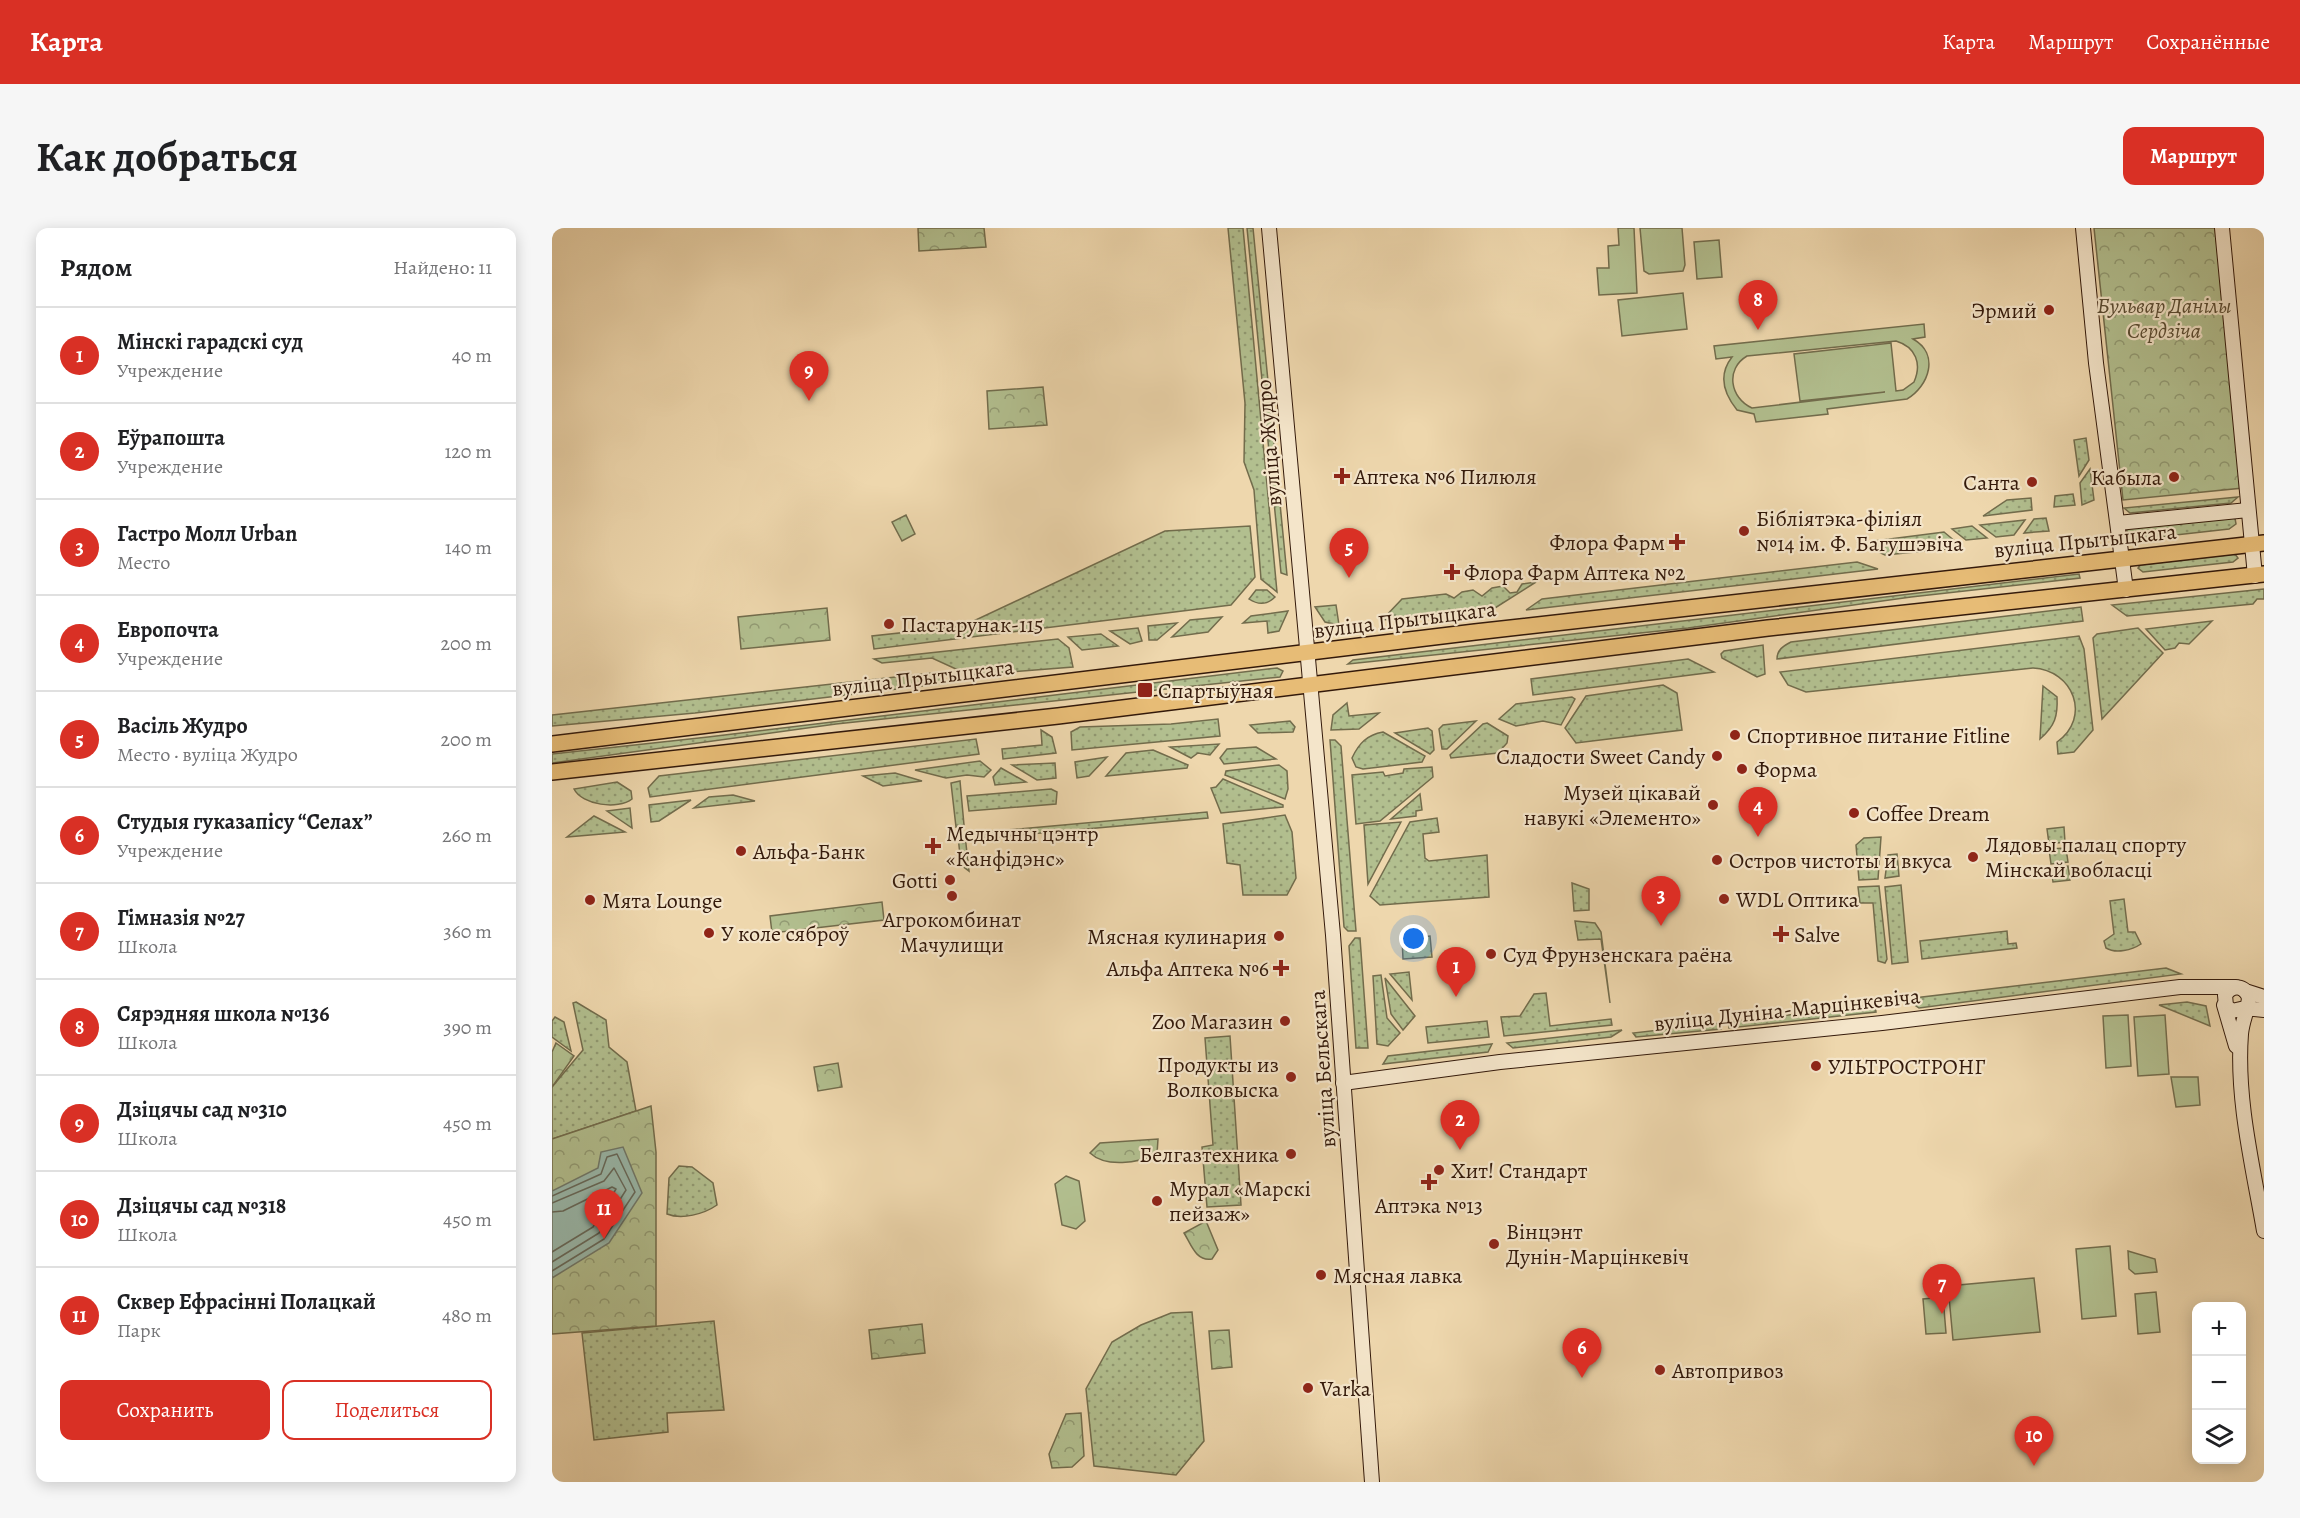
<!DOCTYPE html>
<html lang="ru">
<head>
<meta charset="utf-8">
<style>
  :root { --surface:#fff; --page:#f6f6f6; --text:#202124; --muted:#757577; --line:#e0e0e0; --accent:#d93025 }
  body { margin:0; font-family:Alegreya,serif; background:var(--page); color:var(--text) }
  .controls { position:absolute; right:18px; bottom:18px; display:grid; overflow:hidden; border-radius:12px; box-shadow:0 3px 15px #0003 }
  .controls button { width:54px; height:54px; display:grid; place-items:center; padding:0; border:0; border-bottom:2px solid var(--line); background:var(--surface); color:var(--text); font:30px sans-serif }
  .you { position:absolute; left:862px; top:711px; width:21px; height:21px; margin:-15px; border:4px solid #fff; border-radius:50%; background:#1a73e8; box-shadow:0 0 0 9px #1a73e833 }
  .badge { display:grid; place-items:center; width:39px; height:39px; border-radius:50%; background:var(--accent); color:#fff; font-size:20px; font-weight:700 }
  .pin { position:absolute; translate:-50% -50px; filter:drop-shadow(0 2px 3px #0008) }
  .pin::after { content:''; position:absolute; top:32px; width:21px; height:18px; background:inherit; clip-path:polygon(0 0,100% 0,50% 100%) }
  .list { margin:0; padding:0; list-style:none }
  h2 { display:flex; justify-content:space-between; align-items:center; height:78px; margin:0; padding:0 24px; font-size:26px }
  h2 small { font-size:20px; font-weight:400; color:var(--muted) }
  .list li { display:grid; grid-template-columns:39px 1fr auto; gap:18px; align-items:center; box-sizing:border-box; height:96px; padding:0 24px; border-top:2px solid var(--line) }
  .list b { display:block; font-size:22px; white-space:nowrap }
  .list p { margin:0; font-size:20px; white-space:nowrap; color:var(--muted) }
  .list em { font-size:20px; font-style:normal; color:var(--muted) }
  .actions { display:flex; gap:12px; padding:18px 24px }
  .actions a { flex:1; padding:14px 0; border:2px solid var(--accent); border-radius:12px; text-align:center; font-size:21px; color:var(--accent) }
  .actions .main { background:var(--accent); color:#fff }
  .icon { flex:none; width:33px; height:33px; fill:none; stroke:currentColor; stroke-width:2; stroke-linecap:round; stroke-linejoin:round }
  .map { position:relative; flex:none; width:1712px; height:1254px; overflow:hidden; border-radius:12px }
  header { display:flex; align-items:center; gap:36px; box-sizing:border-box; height:84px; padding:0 30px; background:var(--accent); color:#fff }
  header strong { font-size:28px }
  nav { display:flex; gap:33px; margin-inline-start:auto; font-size:21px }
  .intro { display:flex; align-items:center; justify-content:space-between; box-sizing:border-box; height:144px; padding:0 36px }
  h1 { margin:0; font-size:42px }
  .button { padding:15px 27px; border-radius:12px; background:var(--accent); color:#fff; font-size:21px; font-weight:700 }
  main { display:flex; gap:36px; padding:0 36px }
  aside { flex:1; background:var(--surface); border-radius:12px; box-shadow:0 3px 15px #0003 }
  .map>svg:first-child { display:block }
  .grass { fill:url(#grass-dots); stroke:#726c4c; stroke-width:1.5 }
  .forest { fill:url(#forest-crowns); stroke:#726c4c; stroke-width:1.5 }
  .pitch { fill:#b2bf8f; stroke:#726c4c; stroke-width:1.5; fill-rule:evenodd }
  .water { fill:#99b9ac; stroke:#70796b; stroke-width:1.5 }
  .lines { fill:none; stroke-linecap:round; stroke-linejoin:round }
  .shore { stroke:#66695b; stroke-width:1.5 }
  .secondary-casing { stroke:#33190a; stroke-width:16 }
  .primary-casing { stroke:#33190a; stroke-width:18 }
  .secondary { stroke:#f4e5ca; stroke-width:14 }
  .primary { stroke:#e7bc76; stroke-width:15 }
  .poi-dot { fill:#8f2418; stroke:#f4e5ca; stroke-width:2 }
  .labels { text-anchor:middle; stroke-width:4.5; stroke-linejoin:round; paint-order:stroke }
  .park-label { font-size:22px; font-style:italic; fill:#594b32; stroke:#f4e5ca }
  .poi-label { font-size:22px; fill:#33190a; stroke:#f4e5ca; text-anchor:start }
  .street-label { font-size:22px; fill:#33190a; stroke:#f4e5ca }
</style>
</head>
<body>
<header>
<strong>Карта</strong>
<nav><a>Карта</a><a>Маршрут</a><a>Сохранённые</a></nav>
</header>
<div class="intro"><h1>Как добраться</h1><a class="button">Маршрут</a></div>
<main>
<aside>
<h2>Рядом<small>Найдено: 11</small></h2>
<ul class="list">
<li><span class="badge">1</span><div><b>Мінскі гарадскі суд</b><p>Учреждение</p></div><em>40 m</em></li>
<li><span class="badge">2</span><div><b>Еўрапошта</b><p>Учреждение</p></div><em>120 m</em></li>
<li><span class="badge">3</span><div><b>Гастро Молл Urban</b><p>Место</p></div><em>140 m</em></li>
<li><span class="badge">4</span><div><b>Европочта</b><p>Учреждение</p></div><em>200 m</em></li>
<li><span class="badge">5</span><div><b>Васіль Жудро</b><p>Место · вуліца Жудро</p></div><em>200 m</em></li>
<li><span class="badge">6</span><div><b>Студыя гуказапісу “Селах”</b><p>Учреждение</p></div><em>260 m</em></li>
<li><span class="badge">7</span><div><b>Гімназія №27</b><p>Школа</p></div><em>360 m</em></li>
<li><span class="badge">8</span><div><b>Сярэдняя школа №136</b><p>Школа</p></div><em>390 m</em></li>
<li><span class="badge">9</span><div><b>Дзіцячы сад №310</b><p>Школа</p></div><em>450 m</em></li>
<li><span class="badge">10</span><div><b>Дзіцячы сад №318</b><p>Школа</p></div><em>450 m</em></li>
<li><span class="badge">11</span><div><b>Сквер Ефрасінні Полацкай</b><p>Парк</p></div><em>480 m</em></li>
</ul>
<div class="actions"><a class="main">Сохранить</a><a>Поделиться</a></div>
</aside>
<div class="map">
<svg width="1712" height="1254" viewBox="0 0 1712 1254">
  <defs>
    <pattern id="grass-dots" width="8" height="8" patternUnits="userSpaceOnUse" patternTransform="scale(1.5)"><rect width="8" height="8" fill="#b2bf8f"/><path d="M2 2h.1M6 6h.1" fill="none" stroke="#919a73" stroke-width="1.8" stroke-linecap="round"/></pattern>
    <pattern id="forest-crowns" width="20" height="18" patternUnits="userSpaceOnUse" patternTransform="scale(1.5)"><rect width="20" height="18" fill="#b2bf8f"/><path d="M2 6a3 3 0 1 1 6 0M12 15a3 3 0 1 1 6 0" fill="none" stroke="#919a73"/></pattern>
  </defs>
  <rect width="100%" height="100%" fill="#eed7ad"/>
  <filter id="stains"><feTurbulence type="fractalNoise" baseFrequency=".00333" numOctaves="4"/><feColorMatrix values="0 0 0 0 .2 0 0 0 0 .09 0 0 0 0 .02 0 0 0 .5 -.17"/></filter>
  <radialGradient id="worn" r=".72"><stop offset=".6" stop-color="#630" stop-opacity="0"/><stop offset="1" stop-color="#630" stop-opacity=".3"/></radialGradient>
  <g class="grass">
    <polygon points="676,0 691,0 725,364 709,351 702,262 692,234 693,175"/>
    <polygon points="695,0 701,0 735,347 729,345"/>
    <polygon points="1534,210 1537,232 1527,248 1522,212"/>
    <polygon points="1538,241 1542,272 1530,277 1528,255"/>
    <polygon points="1521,266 1523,277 1502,279 1503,268"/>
    <polygon points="1686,269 1679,275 1578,285 1572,280"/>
    <polygon points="1479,270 1480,282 1431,288 1455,272"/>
    <polygon points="1494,290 1497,303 1472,305 1482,291"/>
    <polygon points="1683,290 1684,296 1677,301 1579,312 1574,301"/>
    <polygon points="1473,292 1462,307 1444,309 1428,297"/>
    <polygon points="698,298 703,349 679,377 322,421 320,408 411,398 613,303"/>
    <polygon points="1420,298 1435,310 1414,312 1400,301"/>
    <polygon points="1392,304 1404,314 1404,320 1333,327 1307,315"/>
    <polygon points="1683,326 1686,330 1681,334 1591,344 1586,340 1588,337"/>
    <polygon points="1305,334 1326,341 974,382 990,371"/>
    <polygon points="1527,346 1528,350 1359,369 1136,400 796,436 801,432"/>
    <polygon points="984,354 943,380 830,392 850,371 894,366 902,370 910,364 921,362 930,368 940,360 951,358 958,365 965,364 970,356"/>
    <polygon points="1712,361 1712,371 1705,371 1701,376 1575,388 1560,377"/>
    <path d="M704,362h11l8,7c-8,8 -17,8 -26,2z"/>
    <polygon points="784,377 787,397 773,394 763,379"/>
    <path d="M1529,379l2,14 -306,38c0,-9 6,-13 14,-17z"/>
    <polygon points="736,383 727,403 716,405 715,393 691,395 699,388"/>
    <polygon points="670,389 656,404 620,409 638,392"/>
    <polygon points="1660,393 1637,416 1627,415 1623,420 1613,422 1594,401"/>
    <polygon points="625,395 605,412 597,412 596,398"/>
    <polygon points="586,400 590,413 578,416 558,403"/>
    <polygon points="1586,400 1611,425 1550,491 1541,410 1545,406"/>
    <polygon points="549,406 566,418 530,422 516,409"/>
    <path d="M1527,408l5,13 9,81 -19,22 -16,2 -1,-12c35,-25 16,-72 -24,-74l-227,24 -18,-7 -8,-13z"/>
    <polygon points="506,411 517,420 521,439 417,447 380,430 330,435 322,431"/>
    <polygon points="1211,417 1213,446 1205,449 1170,430 1169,426 1172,423"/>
    <polygon points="1136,431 1162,444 981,467 979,451"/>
    <polygon points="725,440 731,443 728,449 284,496 0,535 0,526 156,509"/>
    <polygon points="380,445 389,448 390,452 387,456 143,485 0,498 0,487"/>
    <polygon points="1111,457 1125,465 1130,502 1024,515 1013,500 1034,468"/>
    <path d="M1491,458l14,11c1,19 -2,29 -17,42z"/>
    <polygon points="1020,469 1023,471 1009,497 991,493 964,498 947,491 964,476"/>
    <polygon points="795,475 797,488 827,485 807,501 779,502 781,487"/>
    <polygon points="666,491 668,508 520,522 519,504 528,499 619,496"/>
    <polygon points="738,493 743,499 741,504 706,505 698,497"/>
    <polygon points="924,493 895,521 890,521 887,501 891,497"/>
    <polygon points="935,495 956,508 955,515 946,525 899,530 898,527 931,496"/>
    <polygon points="876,500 880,503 882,522 878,526 843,505"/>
    <polygon points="489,502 500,509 504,525 451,531 450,521 490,517"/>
    <path d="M831,504l42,24 -3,6 -59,7 -7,-2 -4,-9c7,-15 15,-23 31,-26z"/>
    <polygon points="424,511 427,526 98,569 96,560 107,548"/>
    <polygon points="778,512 783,512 789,518 804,703 796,703 792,699"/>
    <polygon points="667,516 658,527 646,525 639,530 618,519"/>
    <polygon points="704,519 724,531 672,536 668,530 675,521"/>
    <polygon points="601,522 636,537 635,540 554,548 574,525"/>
    <polygon points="555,529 537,548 525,550 523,534"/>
    <polygon points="428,533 439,542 432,549 415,547 394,550 363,542"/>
    <polygon points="503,535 504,550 485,552 460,537"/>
    <polygon points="727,537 735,543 736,561 733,571 673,547 674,543"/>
    <polygon points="880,539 881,549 828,593 804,596 800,547 831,544 833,548 851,545 852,541"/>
    <polygon points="449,540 474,554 443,557 441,549"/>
    <polygon points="343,545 370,553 331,558 311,548"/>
    <polygon points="671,551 731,577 731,579 669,585 659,560 664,559"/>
    <polygon points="408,553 412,597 404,599 399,555"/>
    <path d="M65,554l14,9 1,8c-14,11 -50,6 -58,-10z"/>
    <polygon points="499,561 505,564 504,576 417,583 415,568"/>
    <polygon points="868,566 870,582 864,583 864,588 839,591"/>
    <polygon points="181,567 203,573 142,580 157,569"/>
    <polygon points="139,572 107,593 99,594 97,577"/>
    <polygon points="78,580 80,600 55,583"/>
    <polygon points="655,584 656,590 433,610 434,604"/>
    <polygon points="733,587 740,604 744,650 735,667 691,667 688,637 675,635 671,596"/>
    <polygon points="42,588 73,604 15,609"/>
    <polygon points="885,590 887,604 871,606 873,630 877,633 935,627 937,669 828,677 818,668 858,594"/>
    <polygon points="849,594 816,656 812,597"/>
    <polygon points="1512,599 1513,614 1497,616 1495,601"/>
    <polygon points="413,607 417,643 409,637 406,608"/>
    <polygon points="1329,609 1326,651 1307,652 1304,617 1312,610"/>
    <polygon points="1514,620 1516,634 1499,636 1497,621"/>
    <polygon points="1345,626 1347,648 1333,650 1336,627"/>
    <polygon points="1516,638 1518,652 1501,654 1499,640"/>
    <polygon points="1020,655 1037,661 1037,682 1022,683"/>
    <polygon points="1349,657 1356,734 1340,736 1333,659"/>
    <polygon points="1327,658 1335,731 1333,735 1326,733 1321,675 1308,675 1306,659"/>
    <path d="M1572,671l4,33h7l6,12c-9,6 -25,10 -35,4l-2,-7 10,-7 -4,-33z"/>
    <polygon points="1023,693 1043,695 1049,704 1058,775 1049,711 1026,712"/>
    <polygon points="1455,703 1456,716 1464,715 1465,720 1370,731 1368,713"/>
    <polygon points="878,708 880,729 851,731 850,710"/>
    <polygon points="803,710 808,710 816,820 804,820 797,718"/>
    <polygon points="1614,740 1629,746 1367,780 1361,776 1362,770"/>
    <polygon points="857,744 860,772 838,746"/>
    <polygon points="829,747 835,790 848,805 836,818 825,816 821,748"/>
    <polygon points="833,750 863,788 851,802 839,786"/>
    <polygon points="994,765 998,798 1059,791 1060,797 952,808 949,789 968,788 982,766"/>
    <polygon points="24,774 54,792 57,819 75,834 84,883 0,911 0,859 31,822 21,775"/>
    <polygon points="1635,774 1654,778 1658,798 1607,777"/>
    <polygon points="1323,777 1324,784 1177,800 1177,794"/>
    <polygon points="3,789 12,794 19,823 0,809 0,793"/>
    <polygon points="935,793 937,809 876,815 874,799"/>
    <polygon points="1168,795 1169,801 1084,809 1081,805"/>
    <polygon points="1070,802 1059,809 961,820 955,815"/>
    <polygon points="678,808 689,977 655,979 650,919 661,917 653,810"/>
    <polygon points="940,816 936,824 831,836 836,828"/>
    <path d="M127,938l13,1 21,16 4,22c-13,9 -35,15 -50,9l2,-36z"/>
    <polygon points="640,1084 652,1213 624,1247 542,1238 534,1161 560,1114 589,1097 619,1085"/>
    <polygon points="162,1093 172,1182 115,1185 116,1204 42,1212 30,1105"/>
  </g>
  <g class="forest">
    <polygon points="366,0 432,0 434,19 367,23"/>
    <polygon points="1542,0 1663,0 1691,260 1571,272"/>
    <polygon points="491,159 495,197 437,201 435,163"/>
    <polygon points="354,287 363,306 350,313 340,294"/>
    <polygon points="275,380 278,412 189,421 186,389"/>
    <polygon points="330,674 332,692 220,705 218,688"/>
    <polygon points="4,815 22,828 0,859 0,824"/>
    <polygon points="286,835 290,859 266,863 262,839"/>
    <polygon points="99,878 104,924 104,1098 0,1106 0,911"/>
    <path d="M606,911l-1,15c-19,9 -51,14 -67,-1l10,-10z"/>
    <path d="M654,993l12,29 -6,9c-16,3 -21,-15 -28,-26z"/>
    <polygon points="370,1096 373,1125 320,1131 317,1102"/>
    <polygon points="677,1102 680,1139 660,1141 657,1103"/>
    <polygon points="529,1185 532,1228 520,1239 500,1240 497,1226 514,1186"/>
  </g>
  <g class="pitch">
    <polygon points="1066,0 1082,0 1085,65 1047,67 1045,40 1057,40 1056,18 1067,17"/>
    <polygon points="1088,0 1130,0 1133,37 1131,43 1097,46 1092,43"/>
    <polygon points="1167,12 1170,49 1145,51 1142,14"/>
    <polygon points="1131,65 1135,101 1070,108 1066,72"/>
    <path d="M1372,96l1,13 -12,2c27,15 16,47 -6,60l-80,10 1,5 -72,8 -2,-8 -17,-4c-13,-16 -19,-35 -5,-53l-16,2 -2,-13zM1344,113c20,6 26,23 18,41l-11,8 -7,1 -5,-48 -97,11 6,47 85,-9 -133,16c-22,-10 -27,-39 -5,-52z"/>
    <polygon points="1576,787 1579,838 1554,840 1551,788"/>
    <polygon points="1613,787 1617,846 1586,848 1582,789"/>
    <polygon points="1619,849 1646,849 1648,877 1624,879"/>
    <polygon points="514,948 527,953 533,993 524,1001 510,997 503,956"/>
    <polygon points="1558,1018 1564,1088 1530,1091 1524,1021"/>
    <polygon points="1576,1023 1603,1031 1605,1044 1583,1046 1577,1041"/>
    <polygon points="1482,1050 1488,1104 1401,1112 1396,1058"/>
    <polygon points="1604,1064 1608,1104 1586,1106 1583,1066"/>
    <polygon points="1391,1069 1394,1105 1374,1106 1371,1071"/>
  </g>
  <polygon class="water" points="71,919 90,965 57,1015 0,1050 0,963 46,940 49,924"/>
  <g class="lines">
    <g class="shore">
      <polyline points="0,968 49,946 55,929 65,926 83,964 52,1011 0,1043"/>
      <polyline points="0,975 52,953 62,940 74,962 47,1005 0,1034"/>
      <polyline points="0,984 11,983 60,959 64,961 41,999 0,1024"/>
    </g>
    <g class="secondary-casing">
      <g id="secondary">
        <polyline points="717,0 781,707 820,1254"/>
        <polyline points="1531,0 1544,135 1574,362"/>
        <polyline points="1670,0 1703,348"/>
        <polyline points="1566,295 1696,282"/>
        <polyline points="1693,763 1712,769"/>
        <polyline points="1672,777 1684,818"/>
        <path d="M1712,782l-19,-2 -13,3 -6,-5 -1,-11c7,-11 20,-10 24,3 -1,12 -7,23 -8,36 -5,65 12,133 23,197"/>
        <polyline points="791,855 948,834 1330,795 1628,759 1684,759"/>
      </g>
    </g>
    <g class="primary-casing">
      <g id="primary">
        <polyline points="0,516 923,404 1712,315"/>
        <polyline points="0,544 506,488 1216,400 1712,346"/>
      </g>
    </g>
    <use href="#secondary" class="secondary"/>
    <use href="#primary" class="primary"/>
  </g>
  <g class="poi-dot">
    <circle cx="1497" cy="82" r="6"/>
    <path d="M787 239h6v6h6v6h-6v6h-6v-6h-6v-6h6z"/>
    <circle cx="1622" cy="249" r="6"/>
    <circle cx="1480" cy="254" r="6"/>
    <circle cx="1192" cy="303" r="6"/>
    <path d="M1122 305h6v6h6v6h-6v6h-6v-6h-6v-6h6z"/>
    <path d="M897 335h6v6h6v6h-6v6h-6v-6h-6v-6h6z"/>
    <circle cx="337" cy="396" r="6"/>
    <rect x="585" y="454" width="16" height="16" rx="3"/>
    <circle cx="1183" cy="507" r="6"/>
    <circle cx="1165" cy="528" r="6"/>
    <circle cx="1190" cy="541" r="6"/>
    <circle cx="1161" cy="577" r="6"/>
    <circle cx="1302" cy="585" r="6"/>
    <path d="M378 609h6v6h6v6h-6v6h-6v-6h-6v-6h6z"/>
    <circle cx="189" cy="623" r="6"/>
    <circle cx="1421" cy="629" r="6"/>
    <circle cx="1165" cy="632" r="6"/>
    <circle cx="398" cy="652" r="6"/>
    <circle cx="400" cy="668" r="6"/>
    <circle cx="1172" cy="671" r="6"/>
    <circle cx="38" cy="672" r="6"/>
    <circle cx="157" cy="705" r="6"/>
    <path d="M1226 697h6v6h6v6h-6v6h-6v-6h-6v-6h6z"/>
    <circle cx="727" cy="708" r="6"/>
    <circle cx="939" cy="726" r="6"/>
    <path d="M726 731h6v6h6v6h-6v6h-6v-6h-6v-6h6z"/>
    <circle cx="733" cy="793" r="6"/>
    <circle cx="1264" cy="838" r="6"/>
    <circle cx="739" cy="849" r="6"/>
    <circle cx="739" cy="926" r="6"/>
    <circle cx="887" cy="942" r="6"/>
    <path d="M874 945h6v6h6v6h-6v6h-6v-6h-6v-6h6z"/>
    <circle cx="605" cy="973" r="6"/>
    <circle cx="942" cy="1016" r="6"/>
    <circle cx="769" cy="1047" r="6"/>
    <circle cx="1108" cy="1142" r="6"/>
    <circle cx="756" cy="1160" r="6"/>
  </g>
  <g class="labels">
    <g class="park-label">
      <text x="1612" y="85">Бульвар Данілы<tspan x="1612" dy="25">Сердзіча</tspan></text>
    </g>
    <g class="poi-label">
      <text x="1485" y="90" text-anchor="end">Эрмий</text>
      <text x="802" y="256">Аптека №6 Пилюля</text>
      <text x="1610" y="257" text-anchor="end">Кабыла</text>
      <text x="1468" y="262" text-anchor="end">Санта</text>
      <text x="1204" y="298">Бібліятэка-філіял<tspan x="1204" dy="25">№14 ім. Ф. Багушэвіча</tspan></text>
      <text x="1113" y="322" text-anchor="end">Флора Фарм</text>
      <text x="912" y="352">Флора Фарм Аптека №2</text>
      <text x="349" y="404">Пастарунак-115</text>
      <text x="606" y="470">Спартыўная</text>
      <text x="1195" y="515">Спортивное питание Fitline</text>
      <text x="1153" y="536" text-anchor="end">Сладости Sweet Candy</text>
      <text x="1202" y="549">Форма</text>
      <text x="1149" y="572" text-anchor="end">Музей цікавай<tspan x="1149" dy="25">навукі «Элементо»</tspan></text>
      <text x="1314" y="593">Coffee Dream</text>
      <text x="394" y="613">Медычны цэнтр<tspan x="394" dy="25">«Канфідэнс»</tspan></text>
      <text x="1433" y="624">Лядовы палац спорту<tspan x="1433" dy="25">Мінскай вобласці</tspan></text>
      <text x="201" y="631">Альфа-Банк</text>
      <text x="1177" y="640">Остров чистоты и вкуса</text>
      <text x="386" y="660" text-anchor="end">Gotti</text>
      <text x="1184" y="679">WDL Оптика</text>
      <text x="50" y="680">Мята Lounge</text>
      <text x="400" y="699" text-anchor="middle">Агрокомбинат<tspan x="400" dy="25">Мачулищи</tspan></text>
      <text x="169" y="713">У коле сяброў</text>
      <text x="1242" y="714">Salve</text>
      <text x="715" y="716" text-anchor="end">Мясная кулинария</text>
      <text x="951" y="734">Суд Фрунзенскага раёна</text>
      <text x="717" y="748" text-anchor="end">Альфа Аптека №6</text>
      <text x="721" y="801" text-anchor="end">Zoo Магазин</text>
      <text x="727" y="844" text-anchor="end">Продукты из<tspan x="727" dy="25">Волковыска</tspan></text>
      <text x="1276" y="846">УЛЬТРОСТРОНГ</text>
      <text x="727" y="934" text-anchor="end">Белгазтехника</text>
      <text x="899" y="950">Хит! Стандарт</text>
      <text x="617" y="968">Мурал «Марскі<tspan x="617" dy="25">пейзаж»</tspan></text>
      <text x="877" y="985" text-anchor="middle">Аптэка №13</text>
      <text x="954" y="1011">Вінцэнт<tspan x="954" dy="25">Дунін-Марцінкевіч</tspan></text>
      <text x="781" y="1055">Мясная лавка</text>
      <text x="1120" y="1150">Автопривоз</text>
      <text x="768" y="1168">Varka</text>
    </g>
    <g class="street-label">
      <text transform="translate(716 215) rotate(-95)" y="8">вуліца Жудро</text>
      <text transform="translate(1533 312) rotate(-6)" y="8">вуліца Прытыцкага</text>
      <text transform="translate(853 391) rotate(-7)" y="8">вуліца Прытыцкага</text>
      <text transform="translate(371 449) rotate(-7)" y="8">вуліца Прытыцкага</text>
      <text transform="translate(1235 781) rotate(-6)" y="8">вуліца Дуніна-Марцінкевіча</text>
      <text transform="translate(770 841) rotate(-94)" y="8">вуліца Бельскага</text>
    </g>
  </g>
  <rect width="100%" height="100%" filter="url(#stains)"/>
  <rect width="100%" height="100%" fill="url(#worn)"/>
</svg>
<div class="controls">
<button>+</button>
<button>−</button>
<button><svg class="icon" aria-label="layers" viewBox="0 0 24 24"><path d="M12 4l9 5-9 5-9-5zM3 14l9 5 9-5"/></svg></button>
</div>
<div class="you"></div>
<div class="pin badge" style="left:904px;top:769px">1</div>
<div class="pin badge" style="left:908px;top:922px">2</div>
<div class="pin badge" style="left:1109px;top:698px">3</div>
<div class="pin badge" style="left:1206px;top:609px">4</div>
<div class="pin badge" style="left:797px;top:350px">5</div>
<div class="pin badge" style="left:1030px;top:1150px">6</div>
<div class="pin badge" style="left:1390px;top:1086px">7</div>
<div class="pin badge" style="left:1206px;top:102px">8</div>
<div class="pin badge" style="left:257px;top:173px">9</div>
<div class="pin badge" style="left:1482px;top:1238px">10</div>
<div class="pin badge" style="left:52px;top:1011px">11</div>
</div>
</main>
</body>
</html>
